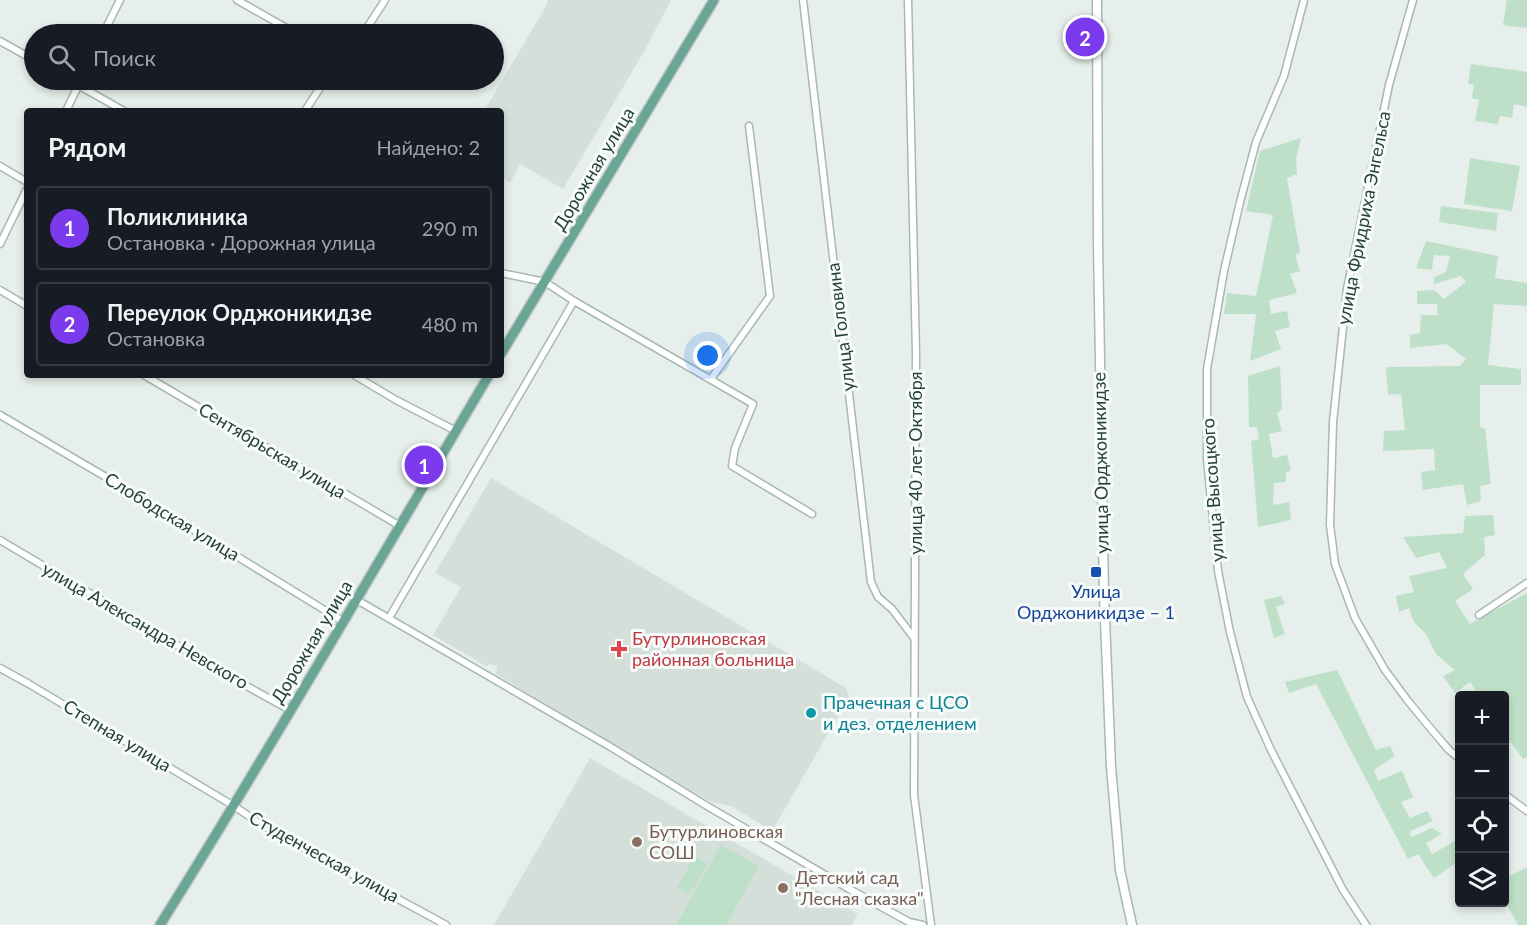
<!DOCTYPE html>
<html lang="ru">
<head>
<meta charset="utf-8">
<style>
  :root { --surface:#171b24; --page:#242831; --text:#f1f3f6; --muted:#9ea1a6; --line:#363941; --accent:#7c3aed }
  body { margin:0; font-family:Lato,sans-serif; background:var(--page); color:var(--text) }
  .controls { position:absolute; right:18px; bottom:18px; display:grid; overflow:hidden; border-radius:6px; box-shadow:0 3px 9px #0003 }
  .controls button { width:54px; height:54px; display:grid; place-items:center; padding:0; border:0; border-bottom:2px solid var(--line); background:var(--surface); color:var(--text); font:30px sans-serif }
  .you { position:absolute; left:708px; top:356px; width:21px; height:21px; margin:-15px; border:4px solid #fff; border-radius:50%; background:#1a73e8; box-shadow:0 0 0 9px #1a73e833 }
  .badge { display:grid; place-items:center; width:39px; height:39px; border-radius:50%; background:var(--accent); color:#fff; font-size:20px; font-weight:700 }
  .pin { position:absolute; translate:-50% -50%; border:3px solid #fff; box-shadow:0 2px 6px #0006 }
  .list { margin:0; padding:0; list-style:none }
  h2 { display:flex; justify-content:space-between; align-items:center; height:78px; margin:0; padding:0 24px; font-size:26px }
  h2 small { font-size:20px; font-weight:400; color:var(--muted) }
  .list li { display:grid; grid-template-columns:39px 1fr auto; gap:18px; align-items:center; box-sizing:border-box; height:84px; margin:0 12px 12px; padding:0 12px; border:2px solid var(--line); border-radius:6px }
  .list b { display:block; font-size:22px; white-space:nowrap }
  .list p { margin:0; font-size:20px; white-space:nowrap; color:var(--muted) }
  .list em { font-size:20px; font-style:normal; color:var(--muted) }
  .icon { flex:none; width:33px; height:33px; fill:none; stroke:currentColor; stroke-width:2; stroke-linecap:round; stroke-linejoin:round }
  .map { position:relative; flex:none; width:1527px; height:925px; overflow:hidden }
  .search { position:absolute; background:var(--surface); box-shadow:0 3px 9px #0003; left:24px; top:24px; width:480px; height:66px; display:flex; align-items:center; gap:15px; box-sizing:border-box; padding:0 21px; border-radius:33px; color:var(--muted); font-size:22px }
  .panel { position:absolute; background:var(--surface); box-shadow:0 3px 9px #0003; left:24px; top:108px; width:480px; height:270px; border-radius:6px }
  .map>svg:first-child { display:block }
  .built { fill:#d4dfda }
  .green { fill:#bfe0c8 }
  .lines { fill:none; stroke-linecap:round; stroke-linejoin:round }
  .street-casing { stroke:#a8b8b2; stroke-width:9 }
  .secondary-casing { stroke:#a4bbb3; stroke-width:11 }
  .primary-casing { stroke:#c2cac8; stroke-width:12 }
  .street { stroke:#fff; stroke-width:6 }
  .secondary { stroke:#fff; stroke-width:8 }
  .primary { stroke:#6aa596; stroke-width:9 }
  .transit-dot { fill:#1a4fb4; stroke:#f7fbf9; stroke-width:2 }
  .health-dot { fill:#e0444e; stroke:#f7fbf9; stroke-width:2 }
  .culture-dot { fill:#0f9aa8; stroke:#f7fbf9; stroke-width:2 }
  .education-dot { fill:#8d6e63; stroke:#f7fbf9; stroke-width:2 }
  .labels { text-anchor:middle; stroke-width:6; stroke-linejoin:round; paint-order:stroke }
  .street-label { font-size:18px; fill:#24423a; stroke:#f7fbf9 }
  .transit-label { font-size:18px; fill:#164399; stroke:#f7fbf9 }
  .health-label { font-size:18px; fill:#be3a42; stroke:#f7fbf9; text-anchor:start }
  .culture-label { font-size:18px; fill:#0d838f; stroke:#f7fbf9; text-anchor:start }
  .education-label { font-size:18px; fill:#785e54; stroke:#f7fbf9; text-anchor:start }
</style>
</head>
<body>
<div class="map">
<svg width="1527" height="925" viewBox="0 0 1527 925">
  <rect width="100%" height="100%" fill="#e6efeb"/>
  <g class="built">
    <polygon points="548,0 671,0 646,48 563,189 520,164 510,183 501,177 501,111 484,111 545,8"/>
    <polygon points="491,478 846,688 849,697 772,831 731,806 711,802 661,774 496,674 497,666 490,664 486,666 433,635 461,587 435,573"/>
    <polygon points="590,758 858,914 851,925 494,925"/>
  </g>
  <g class="green">
    <polygon points="1507,0 1527,0 1527,28 1503,25"/>
    <polygon points="1471,64 1527,72 1527,107 1514,104 1512,118 1500,116 1498,124 1475,121 1479,100 1472,98 1474,85 1468,84"/>
    <polygon points="1301,138 1296,159 1297,174 1287,178 1300,253 1295,255 1300,271 1290,274 1297,293 1269,300 1271,314 1287,311 1290,327 1275,331 1281,349 1250,361 1256,314 1224,314 1227,293 1256,296 1273,215 1246,211 1260,151"/>
    <polygon points="1470,158 1520,166 1512,211 1464,204"/>
    <polygon points="1441,206 1498,213 1496,231 1439,222"/>
    <polygon points="1426,241 1498,256 1495,278 1527,283 1527,306 1494,304 1488,365 1521,369 1521,385 1480,385 1480,427 1485,429 1491,484 1480,486 1481,501 1467,505 1463,484 1423,490 1421,472 1435,470 1434,449 1383,451 1384,431 1405,430 1401,394 1388,395 1386,367 1460,366 1466,359 1447,344 1410,348 1410,335 1420,333 1421,315 1438,315 1437,304 1417,304 1417,291 1434,290 1444,299 1466,282 1461,276 1434,284 1434,277 1446,272 1450,256 1434,255 1432,270 1416,268"/>
    <polygon points="1280,366 1282,409 1277,413 1282,431 1269,434 1273,458 1287,455 1291,471 1286,472 1286,482 1274,483 1273,505 1289,502 1291,520 1258,527 1251,441 1259,439 1257,427 1249,427 1248,376"/>
    <polygon points="1493,515 1495,535 1484,537 1485,555 1463,574 1473,589 1455,601 1470,624 1527,593 1527,757 1523,759 1505,734 1504,696 1479,695 1470,682 1455,693 1443,676 1455,670 1436,654 1426,634 1414,622 1409,608 1399,612 1396,596 1414,592 1409,576 1447,568 1439,552 1416,558 1403,537 1463,533 1465,516"/>
    <polygon points="1281,596 1285,604 1276,607 1285,634 1274,638 1264,600"/>
    <polygon points="1337,670 1376,750 1390,746 1395,756 1374,770 1378,781 1402,771 1413,797 1401,802 1410,818 1427,811 1433,821 1410,831 1411,837 1432,828 1442,834 1426,843 1432,854 1459,839 1459,864 1457,862 1434,878 1418,854 1408,859 1316,684 1289,693 1285,682"/>
    <polygon points="721,845 759,866 726,925 676,925"/>
    <polygon points="695,856 708,864 690,894 677,887"/>
    <polygon points="1527,867 1527,925 1518,925 1505,902 1505,869 1509,876"/>
  </g>
  <g class="lines">
    <g class="street-casing">
      <g id="street">
        <polyline points="237,0 297,34"/>
        <polyline points="803,0 871,582 878,597 892,609 914,638"/>
        <polyline points="908,0 916,353 914,795 931,925"/>
        <polyline points="1304,0 1284,76 1256,142 1240,202 1224,271 1207,369 1207,459 1218,571 1230,632 1247,697 1271,750 1343,890 1366,925"/>
        <polyline points="1413,0 1389,85 1347,289 1333,422 1330,525 1335,564 1355,618 1385,670 1408,701 1431,729 1449,750 1460,759"/>
        <polyline points="103,34 120,0"/>
        <polyline points="363,34 385,0"/>
        <polyline points="0,41 34,60"/>
        <polyline points="69,80 124,111"/>
        <polyline points="66,111 81,80"/>
        <polyline points="305,111 325,80"/>
        <polyline points="0,166 27,182"/>
        <polyline points="0,244 27,189"/>
        <polyline points="501,273 545,282 574,301 753,404 735,448 732,466 812,514"/>
        <polyline points="0,290 27,306"/>
        <polyline points="144,375 400,526"/>
        <polyline points="354,375 396,400 456,431"/>
        <polyline points="711,379 770,296 749,126"/>
        <polyline points="0,415 140,497 344,622"/>
        <polyline points="0,540 234,679 290,710"/>
        <polyline points="357,600 609,746 707,806 851,890 909,922 923,925"/>
        <polyline points="1479,615 1527,583"/>
        <polyline points="389,618 574,301"/>
        <polyline points="0,668 29,684 234,806 262,825 446,925"/>
        <polyline points="1504,794 1527,811"/>
      </g>
    </g>
    <g class="secondary-casing">
      <polyline id="secondary" points="1097,0 1098,243 1104,595 1111,767 1120,870 1132,925"/>
    </g>
    <g class="primary-casing">
      <g id="primary">
        <polyline points="501,354 714,0"/>
        <path d="M160,925c113,-181 220,-366 329,-550"/>
      </g>
    </g>
    <use href="#street" class="street"/>
    <use href="#secondary" class="secondary"/>
    <use href="#primary" class="primary"/>
  </g>
  <rect class="transit-dot" x="1090" y="566" width="12" height="12" rx="3"/>
  <path class="health-dot" d="M616 640h6v6h6v6h-6v6h-6v-6h-6v-6h6z"/>
  <circle class="culture-dot" cx="811" cy="713" r="6"/>
  <g class="education-dot">
    <circle cx="637" cy="842" r="6"/>
    <circle cx="783" cy="888" r="6"/>
  </g>
  <g class="labels">
    <g class="street-label">
      <text transform="translate(594 169) rotate(-59)" y="6">Дорожная улица</text>
      <text transform="translate(1364 218) rotate(-79)" y="6">улица Фридриха Энгельса</text>
      <text transform="translate(841 327) rotate(-97)" y="6">улица Головина</text>
      <text transform="translate(272 451) rotate(31)" y="6">Сентябрьская улица</text>
      <text transform="translate(916 463) rotate(-90)" y="6">улица 40 лет Октября</text>
      <text transform="translate(1101 463) rotate(-91)" y="6">улица Орджоникидзе</text>
      <text transform="translate(1213 490) rotate(-94)" y="6">улица Высоцкого</text>
      <text transform="translate(172 517) rotate(31)" y="6">Слободская улица</text>
      <text transform="translate(145 626) rotate(30)" y="6">улица Александра Невского</text>
      <text transform="translate(312 642) rotate(-59)" y="6">Дорожная улица</text>
      <text transform="translate(117 736) rotate(31)" y="6">Степная улица</text>
      <text transform="translate(324 857) rotate(29)" y="6">Студенческая улица</text>
    </g>
    <g class="transit-label">
      <text x="1096" y="598">Улица<tspan x="1096" dy="21">Орджоникидзе – 1</tspan></text>
    </g>
    <g class="health-label">
      <text x="632" y="645">Бутурлиновская<tspan x="632" dy="21">районная больница</tspan></text>
    </g>
    <g class="culture-label">
      <text x="823" y="709">Прачечная с ЦСО<tspan x="823" dy="21">и дез. отделением</tspan></text>
    </g>
    <g class="education-label">
      <text x="649" y="838">Бутурлиновская<tspan x="649" dy="21">СОШ</tspan></text>
      <text x="795" y="884">Детский сад<tspan x="795" dy="21">"Лесная сказка"</tspan></text>
    </g>
  </g>
</svg>
<div class="controls">
<button>+</button>
<button>−</button>
<button><svg class="icon" aria-label="locate" viewBox="0 0 24 24"><circle cx="12" cy="12" r="6"/><path d="M12 2v4M12 18v4M2 12h4M18 12h4"/></svg></button>
<button><svg class="icon" aria-label="layers" viewBox="0 0 24 24"><path d="M12 4l9 5-9 5-9-5zM3 14l9 5 9-5"/></svg></button>
</div>
<div class="you"></div>
<div class="pin badge" style="left:424px;top:465px">1</div>
<div class="pin badge" style="left:1085px;top:37px">2</div>
<div class="search"><svg class="icon" aria-label="search" viewBox="0 0 24 24"><circle cx="10" cy="10" r="6"/><path d="M15 15l6 6"/></svg>Поиск</div>
<section class="panel">
<h2>Рядом<small>Найдено: 2</small></h2>
<ul class="list">
<li><span class="badge">1</span><div><b>Поликлиника</b><p>Остановка · Дорожная улица</p></div><em>290 m</em></li>
<li><span class="badge">2</span><div><b>Переулок Орджоникидзе</b><p>Остановка</p></div><em>480 m</em></li>
</ul>
</section>
</div>
</body>
</html>
